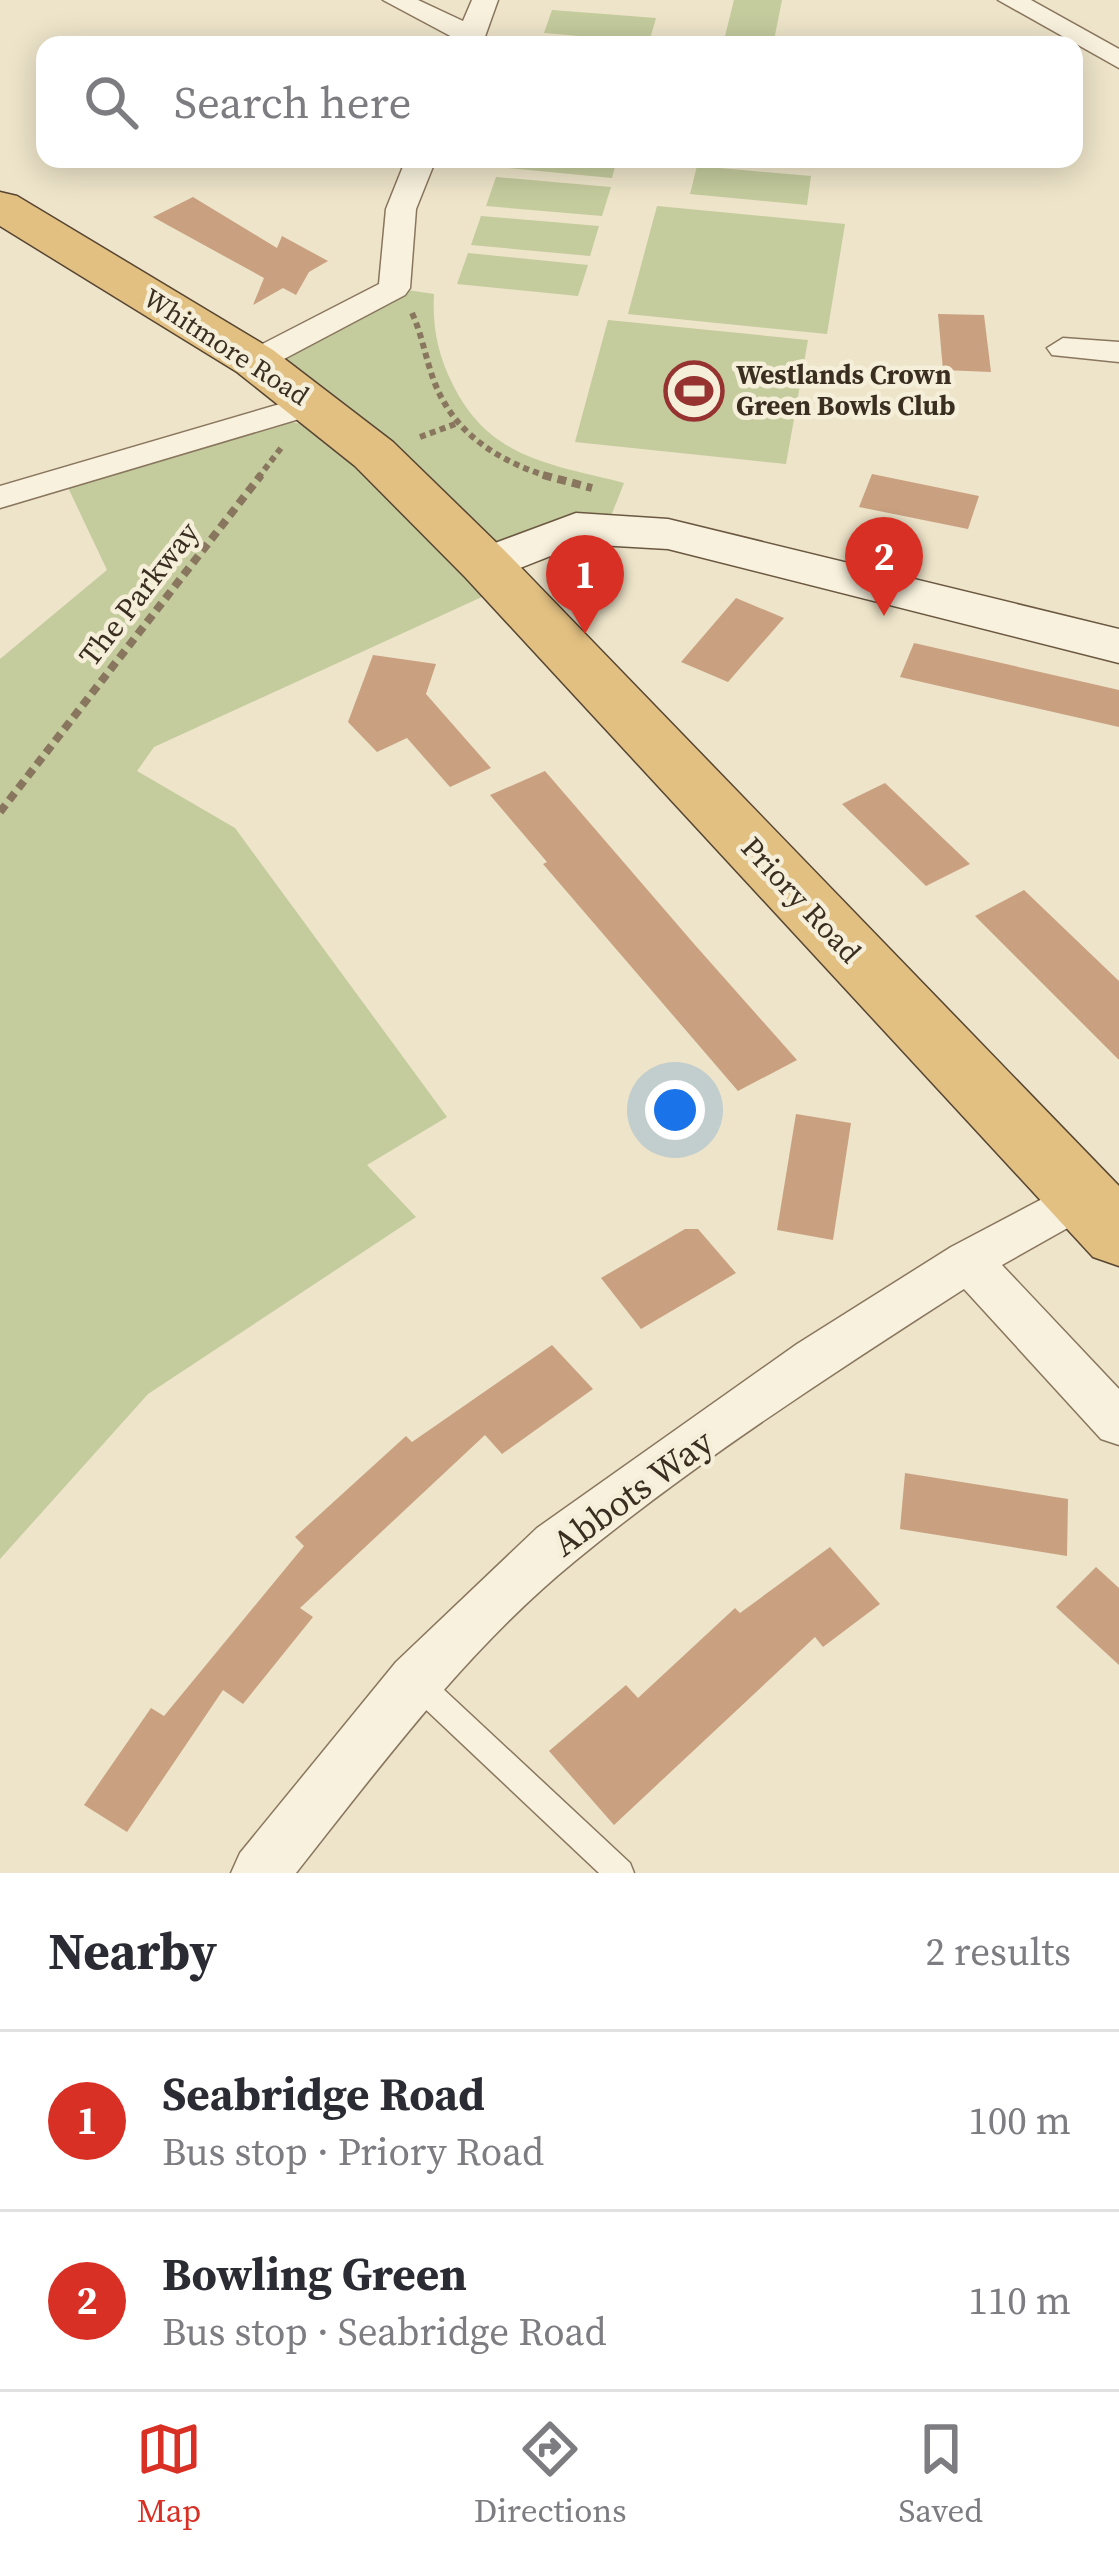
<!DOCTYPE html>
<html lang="en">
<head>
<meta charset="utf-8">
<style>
  :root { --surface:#fff; --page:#f2f2f3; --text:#2b2b33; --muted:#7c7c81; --line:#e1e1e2; --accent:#d93025 }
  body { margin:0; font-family:"Source Serif 4",serif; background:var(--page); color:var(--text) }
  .you { position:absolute; left:675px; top:1110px; width:42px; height:42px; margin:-30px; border:9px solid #fff; border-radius:50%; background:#1a73e8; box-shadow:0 0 0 18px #1a73e833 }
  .badge { display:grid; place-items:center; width:78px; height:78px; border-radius:50%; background:var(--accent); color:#fff; font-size:39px; font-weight:700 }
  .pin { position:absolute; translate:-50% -99px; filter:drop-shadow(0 3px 6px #0008) }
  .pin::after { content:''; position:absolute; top:63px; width:42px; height:36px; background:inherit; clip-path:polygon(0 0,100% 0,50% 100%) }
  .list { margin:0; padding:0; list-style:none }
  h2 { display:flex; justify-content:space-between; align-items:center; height:156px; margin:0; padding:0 48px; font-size:51px }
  h2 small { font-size:39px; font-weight:400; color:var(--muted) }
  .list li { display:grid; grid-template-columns:78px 1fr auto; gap:36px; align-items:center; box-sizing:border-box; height:180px; padding:0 48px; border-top:3px solid var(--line) }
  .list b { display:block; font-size:45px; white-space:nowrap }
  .list p { margin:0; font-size:39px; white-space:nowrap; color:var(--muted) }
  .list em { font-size:39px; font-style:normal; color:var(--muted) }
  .icon { flex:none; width:66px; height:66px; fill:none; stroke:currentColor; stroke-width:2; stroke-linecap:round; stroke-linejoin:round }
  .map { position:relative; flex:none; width:1119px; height:1873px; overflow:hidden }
  .search { position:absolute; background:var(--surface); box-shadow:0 6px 30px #0003; left:36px; right:36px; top:36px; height:132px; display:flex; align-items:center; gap:30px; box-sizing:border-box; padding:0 42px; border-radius:24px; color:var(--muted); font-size:45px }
  .sheet { height:516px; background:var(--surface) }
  nav { display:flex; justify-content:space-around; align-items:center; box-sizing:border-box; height:168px; border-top:3px solid var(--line); background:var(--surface); font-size:33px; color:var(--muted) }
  nav a { display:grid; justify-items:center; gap:6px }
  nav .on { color:var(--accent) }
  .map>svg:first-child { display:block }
  .green { fill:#c4cb9d }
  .building { fill:#c9a181 }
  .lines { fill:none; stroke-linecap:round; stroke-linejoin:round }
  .service-casing { stroke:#89765e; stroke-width:3 }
  .minor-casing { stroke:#89765e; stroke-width:3 }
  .secondary-casing { stroke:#6b5841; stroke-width:3 }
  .trunk-casing { stroke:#574532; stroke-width:3 }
  .path-far1 { stroke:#89765e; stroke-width:6; stroke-dasharray:6 4.5; stroke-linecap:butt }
  .path { stroke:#89765e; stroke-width:8; stroke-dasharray:9 6; stroke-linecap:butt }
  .service { fill:#f8f1dd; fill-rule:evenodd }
  .minor { fill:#f8f1dd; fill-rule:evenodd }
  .secondary { fill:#f8f1dd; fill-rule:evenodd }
  .trunk { fill:#e2c082; fill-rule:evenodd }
  .labels { text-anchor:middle; stroke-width:9; stroke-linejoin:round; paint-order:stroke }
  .far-street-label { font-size:27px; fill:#3a2e21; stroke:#f5eed9 }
  .far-poi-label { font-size:27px; font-weight:bold; fill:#3a2e21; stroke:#f5eed9; text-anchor:start }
  .street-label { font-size:30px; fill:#3a2e21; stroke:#f5eed9 }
  .near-street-label { font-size:36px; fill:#3a2e21; stroke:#f5eed9 }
</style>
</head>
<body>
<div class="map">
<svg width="1119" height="1873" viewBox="0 0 1119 1873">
  <rect width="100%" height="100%" fill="#ede4c9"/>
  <g class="green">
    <polygon points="734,0 782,0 774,40 725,36"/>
    <polygon points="552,10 656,18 649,42 544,33"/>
    <polygon points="501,159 617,159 612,178 498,167"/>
    <polygon points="697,166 811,176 807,205 690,194"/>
    <polygon points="496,177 611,187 602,216 486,206"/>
    <polygon points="657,206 845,224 827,334 628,314"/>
    <polygon points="481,216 599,226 590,256 471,245"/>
    <polygon points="468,253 588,265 578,296 457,284"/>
    <path d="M394,288l40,6c-2,32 4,62 19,91 37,74 97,79 171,98l-13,33 -126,48 -230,-203z"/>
    <polygon points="608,320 808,340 786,464 575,442"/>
    <polygon points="279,420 314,426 484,596 154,747 137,771 235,828 447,1117 367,1165 416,1217 148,1394 0,1559 0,659 107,570 64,479"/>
  </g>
  <g class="building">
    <polygon points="193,197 277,248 282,236 328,261 309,272 296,295 283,288 253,305 264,278 153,217"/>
    <polygon points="938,314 984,315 991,372 943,370"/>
    <polygon points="872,474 979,496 968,529 859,507"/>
    <polygon points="736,598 784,618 728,682 681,662"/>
    <polygon points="914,643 1119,690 1119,727 900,677"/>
    <polygon points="373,655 436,664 426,694 491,768 450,787 407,738 377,752 348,722"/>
    <polygon points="545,771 695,945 797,1060 738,1091 543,864 547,862 490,795"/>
    <polygon points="885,783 970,864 926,886 842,804"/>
    <polygon points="1024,890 1119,981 1119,1060 975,916"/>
    <polygon points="796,1114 851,1123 833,1240 777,1230"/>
    <polygon points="685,1229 698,1229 736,1273 641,1329 601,1278"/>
    <polygon points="552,1345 593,1389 502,1454 485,1435 300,1608 313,1617 243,1704 223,1690 127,1832 84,1805 151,1708 164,1716 304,1546 295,1537 406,1436 412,1442"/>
    <polygon points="905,1473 1068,1499 1067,1556 900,1529"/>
    <polygon points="830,1547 880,1604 823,1647 815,1637 614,1825 549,1751 626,1685 638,1698 735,1608 740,1613"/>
    <polygon points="1096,1567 1119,1588 1119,1665 1056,1607"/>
  </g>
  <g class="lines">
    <g class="service-casing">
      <polygon id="service" points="415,1668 425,1672 630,1863 634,1873 599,1873 405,1690 402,1681 405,1672"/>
    </g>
    <g class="minor-casing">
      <g id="minor">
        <polygon points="383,0 418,0 463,21 472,0 498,0 482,45 454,45 456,39"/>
        <polygon points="998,0 1031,0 1119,49 1119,68"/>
        <polygon points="406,159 436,159 416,209 410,288 405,295 267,368 243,368 239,361 243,354 379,284 386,209"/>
        <polygon points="1063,338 1119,342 1119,362 1052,355 1047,348"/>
        <polygon points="314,394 326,397 331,404 326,411 0,508 0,486"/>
        <path d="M1080,1179l16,5 7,14 -7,14 -94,53 117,124v56l-18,-6 -137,-150c-132,85 -267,172 -389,272 -108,88 -193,203 -279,312h-65l9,-20 156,-191 141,-134 260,-184 154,-97z"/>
      </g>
    </g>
    <g class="secondary-casing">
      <polygon id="secondary" points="576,513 668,519 1119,629 1119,663 668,549 581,544 502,575 485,580 468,575 461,564 468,553"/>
    </g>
    <g class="trunk-casing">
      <polygon id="trunk" points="0,192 17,196 273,350 393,442 505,551 1119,1186 1119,1266 1093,1257 465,577 355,466 237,372 0,226"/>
    </g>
    <g class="path-far1">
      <path d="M412,313c11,24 14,49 24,73 21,51 67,77 117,92"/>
      <polyline points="420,437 458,423"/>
      <polyline points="258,478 281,448"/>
    </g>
    <g class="path">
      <polyline points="543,475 592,488"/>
      <polyline points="0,812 261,475"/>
    </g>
    <use href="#service" class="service"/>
    <use href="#minor" class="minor"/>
    <use href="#secondary" class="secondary"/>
    <use href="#trunk" class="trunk"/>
  </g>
  <defs>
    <g id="stadium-ring" transform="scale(3)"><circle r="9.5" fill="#f5eed9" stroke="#963331" stroke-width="1.5"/><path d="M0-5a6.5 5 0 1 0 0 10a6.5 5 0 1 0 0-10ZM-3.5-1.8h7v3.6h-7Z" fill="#963331"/></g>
  </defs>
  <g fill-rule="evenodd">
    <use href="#stadium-ring" x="694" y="391"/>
  </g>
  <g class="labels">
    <g class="far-street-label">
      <text transform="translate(226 347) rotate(33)" y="9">Whitmore Road</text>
    </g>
    <g class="far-poi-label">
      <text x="736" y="384">Westlands Crown<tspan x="736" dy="31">Green Bowls Club</tspan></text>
    </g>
    <g class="street-label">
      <text transform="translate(139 594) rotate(-52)" y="10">The Parkway</text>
      <text transform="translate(801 900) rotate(47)" y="10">Priory Road</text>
    </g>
    <g class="near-street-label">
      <text transform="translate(632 1492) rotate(-36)" y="13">Abbots Way</text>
    </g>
  </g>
</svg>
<div class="you"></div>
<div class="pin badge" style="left:585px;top:634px">1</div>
<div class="pin badge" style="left:884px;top:616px">2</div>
<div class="search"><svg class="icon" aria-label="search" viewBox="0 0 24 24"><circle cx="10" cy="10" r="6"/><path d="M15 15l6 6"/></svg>Search here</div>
</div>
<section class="sheet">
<h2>Nearby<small>2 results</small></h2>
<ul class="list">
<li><span class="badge">1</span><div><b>Seabridge Road</b><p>Bus stop · Priory Road</p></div><em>100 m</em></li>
<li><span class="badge">2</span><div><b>Bowling Green</b><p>Bus stop · Seabridge Road</p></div><em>110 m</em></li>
</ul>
</section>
<nav>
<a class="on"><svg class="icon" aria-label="map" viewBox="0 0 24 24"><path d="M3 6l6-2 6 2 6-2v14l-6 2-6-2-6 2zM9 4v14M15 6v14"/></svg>Map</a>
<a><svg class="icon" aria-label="directions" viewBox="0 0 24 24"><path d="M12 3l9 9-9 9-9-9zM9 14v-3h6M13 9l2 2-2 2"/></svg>Directions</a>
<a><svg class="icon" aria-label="saved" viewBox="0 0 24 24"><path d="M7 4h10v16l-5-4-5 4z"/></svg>Saved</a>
</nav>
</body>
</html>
